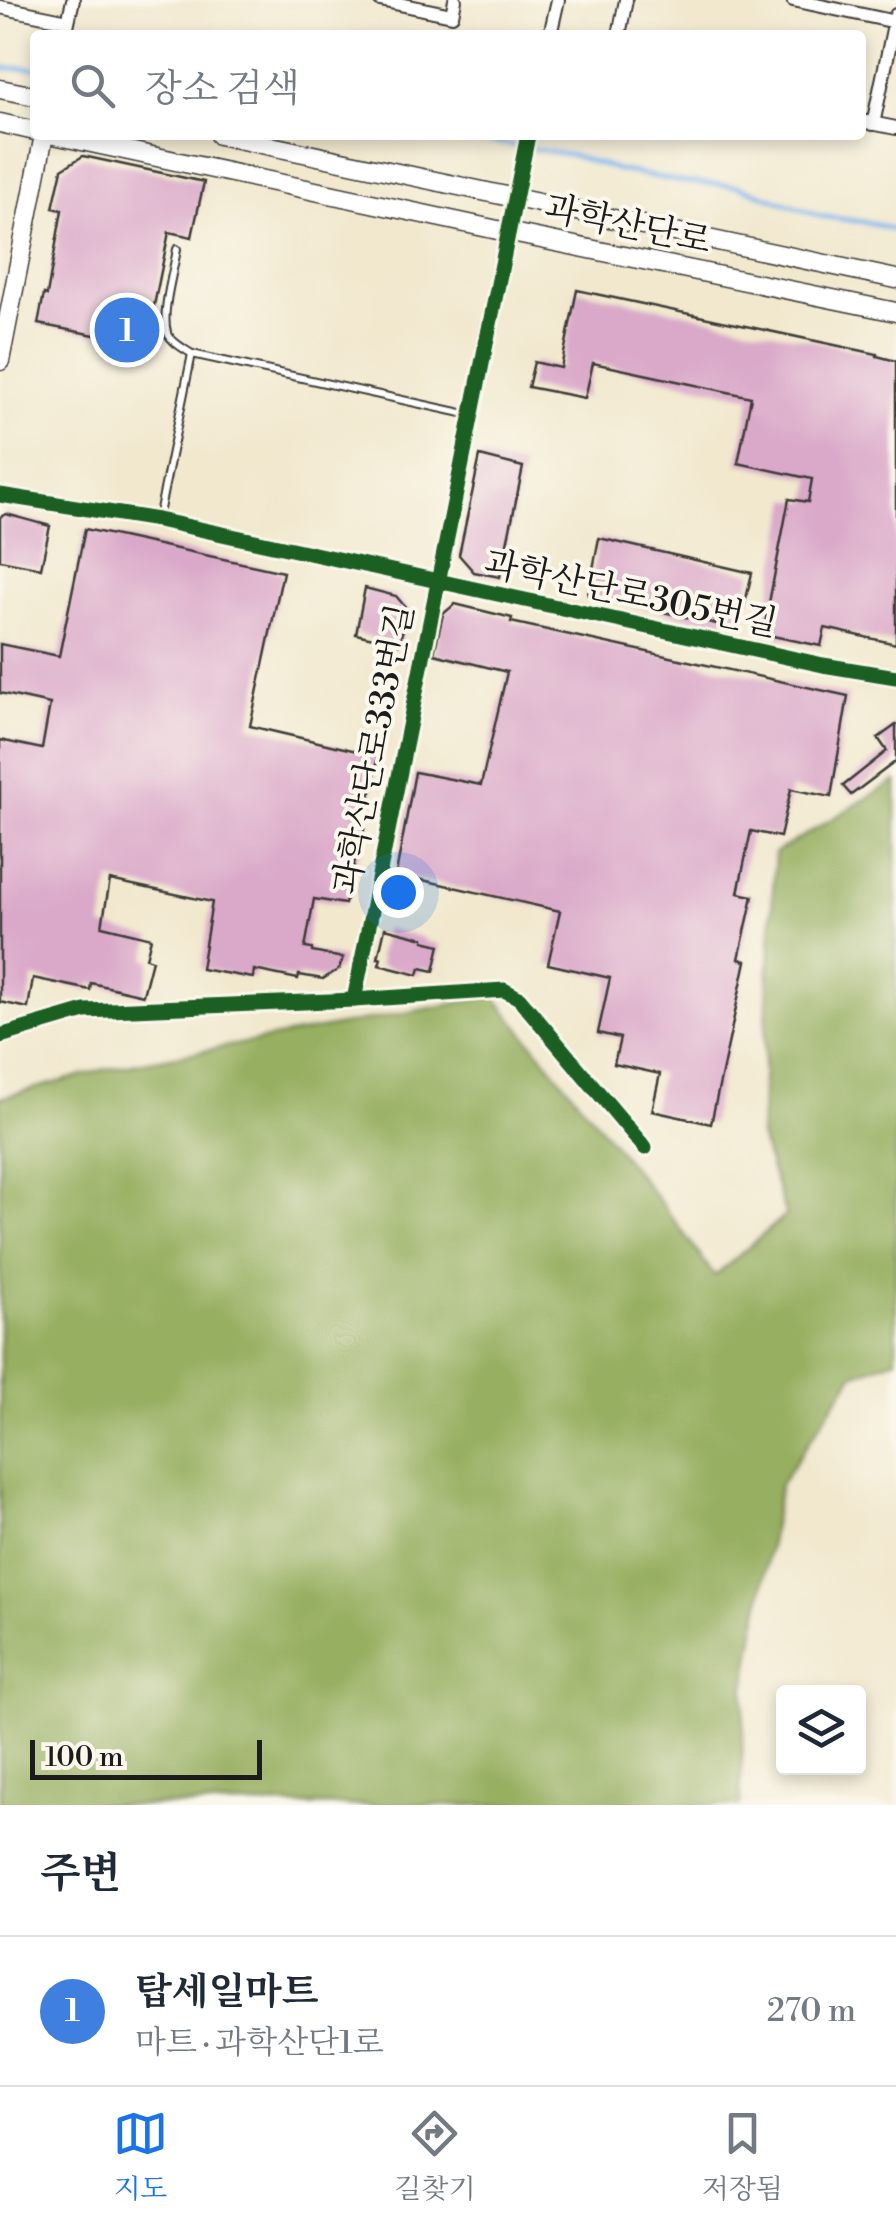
<!DOCTYPE html>
<html lang="ko">
<head>
<meta charset="utf-8">
<style>
  :root { --surface:#fff; --page:#f6f6f7; --text:#1f2937; --muted:#747a83; --line:#e0e1e3; --accent:#1a73e8 }
  body { margin:0; font-family:"Libre Bodoni","Noto Serif KR",serif; background:var(--page); color:var(--text) }
  .controls { position:absolute; right:30px; bottom:30px; display:grid; overflow:hidden; border-radius:10px; box-shadow:0 5px 15px #0003 }
  .controls button { width:90px; height:90px; display:grid; place-items:center; padding:0; border:0; border-bottom:2px solid var(--line); background:var(--surface); color:var(--text); font:50px sans-serif }
  .scale { position:absolute; left:30px; bottom:25px; width:232px; box-sizing:border-box; padding-left:10px; border:5px solid #1c1c1c; border-top:0; font-size:28px; line-height:35px; white-space:nowrap; color:#1c1c1c; -webkit-text-stroke:8px #fbf7ec; paint-order:stroke }
  .you { position:absolute; left:398px; top:892px; width:35px; height:35px; margin:-25px; border:8px solid #fff; border-radius:50%; background:#1a73e8; box-shadow:0 0 0 15px #1a73e833 }
  .badge { display:grid; place-items:center; width:65px; height:65px; border-radius:50%; background:var(--accent); color:#fff; font-size:32px; font-weight:700 }
  .pin { position:absolute; translate:-50% -50%; border:5px solid #fff; box-shadow:0 2px 10px #0006 }
  .list { margin:0; padding:0; list-style:none }
  h2 { display:flex; justify-content:space-between; align-items:center; height:130px; margin:0; padding:0 40px; font-size:42px }
  h2 small { font-size:32px; font-weight:400; color:var(--muted) }
  .list li { display:grid; grid-template-columns:65px 1fr auto; gap:30px; align-items:center; box-sizing:border-box; height:150px; padding:0 40px; border-top:2px solid var(--line) }
  .list b { display:block; font-size:38px; white-space:nowrap }
  .list p { margin:0; font-size:32px; white-space:nowrap; color:var(--muted) }
  .list em { font-size:32px; font-style:normal; color:var(--muted) }
  .icon { flex:none; width:55px; height:55px; fill:none; stroke:currentColor; stroke-width:2; stroke-linecap:round; stroke-linejoin:round }
  .map { position:relative; flex:none; width:896px; height:1805px; overflow:hidden }
  .search { position:absolute; background:var(--surface); box-shadow:0 5px 15px #0003; left:30px; right:30px; top:30px; height:110px; display:flex; align-items:center; gap:25px; box-sizing:border-box; padding:0 35px; border-radius:10px; color:var(--muted); font-size:38px }
  .sheet { height:280px; background:var(--surface) }
  nav { display:flex; justify-content:space-around; align-items:center; box-sizing:border-box; height:140px; border-top:2px solid var(--line); background:var(--surface); font-size:28px; color:var(--muted) }
  nav a { display:grid; justify-items:center; gap:5px }
  nav .on { color:var(--accent) }
  .map>svg:first-child { display:block }
  .forest { fill:#96af60; stroke:#59663e; stroke-width:2.5 }
  .lines { fill:none; stroke-linecap:round; stroke-linejoin:round }
  .stream { stroke:#7bb4ec; stroke-width:5 }
  .building { fill:#daa9c9 }
  .service-casing { stroke:#3c3b37; stroke-width:10 }
  .minor-casing { stroke:#3c3b37; stroke-width:16 }
  .secondary-casing { stroke:#3c3b37; stroke-width:21 }
  .service { stroke:#fff; stroke-width:6 }
  .minor { stroke:#fff; stroke-width:12 }
  .secondary { stroke:#fff; stroke-width:18 }
  .cycleway-casing { stroke:#fbf7ec; stroke-width:21 }
  .cycleway { stroke:#1b5e20; stroke-width:15 }
  .labels { text-anchor:middle; stroke-width:8; stroke-linejoin:round; paint-order:stroke }
  .street-label { font-size:35px; fill:#1c1c1c; stroke:#fbf7ec }
</style>
</head>
<body>
<div class="map">
<svg width="896" height="1805" viewBox="0 0 896 1805">
  <rect width="100%" height="100%" fill="#fbf7ec"/>
  <filter id="ink" filterUnits="userSpaceOnUse"><feTurbulence type="fractalNoise" baseFrequency=".01" numOctaves="2"/><feDisplacementMap in="SourceGraphic" scale="20" xChannelSelector="R" yChannelSelector="G"/><feConvolveMatrix kernelMatrix="1 2 1 2 8 2 1 2 1" color-interpolation-filters="sRGB"/></filter>
  <filter id="wash" filterUnits="userSpaceOnUse"><feTurbulence type="fractalNoise" baseFrequency=".0048" numOctaves="4" result="noise"/><feDisplacementMap in="SourceGraphic" scale="40" xChannelSelector="R" yChannelSelector="G"/><feGaussianBlur stdDeviation="2.25" result="paint"/><feColorMatrix in="noise" values="0 0 0 0 0 0 0 0 0 0 0 0 0 0 0 0 0 1.4 0 .05"/><feComposite in="paint" operator="in"/></filter>
  <g filter="url(#wash)">
    <rect width="100%" height="100%" fill="#f1e8ce"/>
    <polygon class="forest" points="896,781 896,1359 853,1375 780,1485 745,1689 740,1805 0,1805 0,1098 102,1070 494,996 662,1204 715,1276 786,1215 760,1136 775,853"/>
    <g class="lines">
      <g class="stream">
        <polyline points="0,68 35,68"/>
        <polyline points="451,135 571,155 618,170 683,182 738,186 819,216 871,223 896,231"/>
      </g>
    </g>
    <g id="blocks">
      <g class="building">
        <polygon points="83,156 204,182 192,237 169,232 146,345 38,324 44,294 47,295 62,210 53,208 62,169"/>
        <polygon points="577,290 877,354 877,356 896,361 896,644 825,628 821,646 763,634 789,499 808,502 812,479 738,463 751,397 593,363 585,398 528,387 534,362 561,368"/>
        <polygon points="480,456 523,467 500,577 474,572 459,555"/>
        <polygon points="6,514 50,526 41,568 0,560 0,517"/>
        <polygon points="85,529 283,572 250,726 378,756 359,856 356,856 345,904 314,899 305,948 312,949 312,952 343,958 339,969 323,979 299,975 298,979 254,970 253,978 201,969 212,902 110,880 102,926 151,938 146,958 152,960 143,995 91,983 90,990 33,978 28,1008 0,1002 0,740 42,749 50,704 0,693 0,644 59,656"/>
        <polygon points="599,538 752,573 739,629 588,595"/>
        <polygon points="365,588 396,596 408,610 399,644 356,634"/>
        <polygon points="455,604 512,618 511,622 848,696 831,797 791,789 780,837 751,831 738,893 753,896 739,959 746,961 711,1124 652,1111 660,1074 614,1064 620,1038 598,1033 610,978 548,964 560,911 396,874 415,772 481,785 507,672 434,654 443,614"/>
        <polygon points="896,725 896,764 895,762 851,795 843,786 887,751 878,738"/>
        <polygon points="385,928 424,938 424,941 440,945 434,971 420,968 418,975 379,965 381,958 378,958"/>
      </g>
    </g>
  </g>
  <g filter="url(#ink)">
    <use href="#blocks" fill-opacity="0" stroke="#3c3b37" stroke-width="2.5"/>
    <g class="lines">
      <g class="service-casing">
        <g id="service">
          <path d="M177,249c-3,21 -16,63 -10,83 4,10 16,16 25,22l279,61"/>
          <polyline points="158,519 192,354"/>
        </g>
      </g>
      <g class="minor-casing">
        <g id="minor">
          <polyline points="380,0 452,15 455,0"/>
          <polyline points="793,0 896,22"/>
          <polyline points="0,7 68,21"/>
          <polyline points="65,35 73,0"/>
          <polyline points="550,35 558,0"/>
          <polyline points="619,35 626,0"/>
          <polyline points="861,121 896,128"/>
          <polyline points="873,124 896,15"/>
          <polyline points="0,495 158,520 823,665 896,677"/>
          <polyline points="354,1000 528,135"/>
          <polyline points="0,1036 85,1011 354,1000 504,990 519,998 645,1148"/>
        </g>
      </g>
      <g class="secondary-casing">
        <g id="secondary">
          <polyline points="0,89 35,96"/>
          <polyline points="0,123 35,131"/>
          <polyline points="54,135 507,232 896,312"/>
          <polyline points="219,135 896,279"/>
          <polyline points="0,361 44,135"/>
        </g>
      </g>
      <use href="#service" class="service"/>
      <use href="#minor" class="minor"/>
      <use href="#secondary" class="secondary"/>
      <g class="cycleway-casing">
        <g id="cycleway">
          <polyline points="0,495 158,520 823,665 896,677"/>
          <polyline points="354,1000 528,135"/>
          <polyline points="0,1036 85,1011 354,1000 504,990 519,998 645,1148"/>
        </g>
      </g>
      <use href="#cycleway" class="cycleway"/>
    </g>
  </g>
  <g class="labels">
    <g class="street-label">
      <text transform="translate(628 224) rotate(12)" y="12">과학산단로</text>
      <text transform="translate(631 593) rotate(12)" y="12">과학산단로305번길</text>
      <text transform="translate(373 749) rotate(-79)" y="12">과학산단로333번길</text>
    </g>
  </g>
</svg>
<div class="controls">
<button><svg class="icon" aria-label="layers" viewBox="0 0 24 24"><path d="M12 4l9 5-9 5-9-5zM3 14l9 5 9-5"/></svg></button>
</div>
<div class="scale">100 m</div>
<div class="you"></div>
<div class="pin badge" style="left:127px;top:330px;background:#3f7fe0">1</div>
<div class="search"><svg class="icon" aria-label="search" viewBox="0 0 24 24"><circle cx="10" cy="10" r="6"/><path d="M15 15l6 6"/></svg>장소 검색</div>
</div>
<section class="sheet">
<h2>주변<small></small></h2>
<ul class="list">
<li><span class="badge" style="background:#3f7fe0">1</span><div><b>탑세일마트</b><p>마트 · 과학산단1로</p></div><em>270 m</em></li>
</ul>
</section>
<nav>
<a class="on"><svg class="icon" aria-label="map" viewBox="0 0 24 24"><path d="M3 6l6-2 6 2 6-2v14l-6 2-6-2-6 2zM9 4v14M15 6v14"/></svg>지도</a>
<a><svg class="icon" aria-label="directions" viewBox="0 0 24 24"><path d="M12 3l9 9-9 9-9-9zM9 14v-3h6M13 9l2 2-2 2"/></svg>길찾기</a>
<a><svg class="icon" aria-label="saved" viewBox="0 0 24 24"><path d="M7 4h10v16l-5-4-5 4z"/></svg>저장됨</a>
</nav>
</body>
</html>
